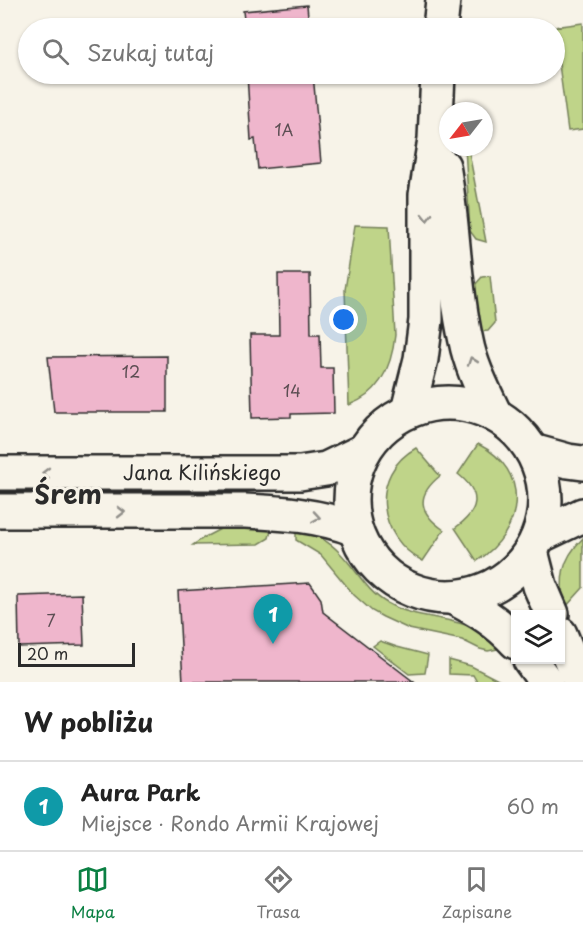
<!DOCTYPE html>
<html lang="pl">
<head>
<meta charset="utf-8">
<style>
  :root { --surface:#fff; --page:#f2f2f2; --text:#222; --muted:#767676; --line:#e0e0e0; --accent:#0b8043 }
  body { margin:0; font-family:"Playpen Sans",sans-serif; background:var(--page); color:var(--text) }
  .controls { position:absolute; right:18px; bottom:18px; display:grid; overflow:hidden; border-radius:0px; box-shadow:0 2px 4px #0004 }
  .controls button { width:54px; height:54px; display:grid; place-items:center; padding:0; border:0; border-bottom:2px solid var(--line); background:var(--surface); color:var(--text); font:30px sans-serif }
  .compass { position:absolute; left:439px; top:102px; width:54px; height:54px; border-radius:50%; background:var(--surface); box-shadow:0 2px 4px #0004; rotate:239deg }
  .scale { position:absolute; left:18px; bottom:15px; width:117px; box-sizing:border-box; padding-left:6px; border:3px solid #2b2b2b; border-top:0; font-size:16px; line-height:21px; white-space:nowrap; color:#2b2b2b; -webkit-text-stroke:4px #f7f3e8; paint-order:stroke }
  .you { position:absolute; left:344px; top:320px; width:21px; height:21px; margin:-15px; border:4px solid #fff; border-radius:50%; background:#1a73e8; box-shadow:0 0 0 9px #1a73e833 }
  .badge { display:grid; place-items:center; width:39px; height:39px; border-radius:50%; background:var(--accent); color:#fff; font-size:20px; font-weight:700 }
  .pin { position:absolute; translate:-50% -50px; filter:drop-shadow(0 2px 3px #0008) }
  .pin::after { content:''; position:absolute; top:32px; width:21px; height:18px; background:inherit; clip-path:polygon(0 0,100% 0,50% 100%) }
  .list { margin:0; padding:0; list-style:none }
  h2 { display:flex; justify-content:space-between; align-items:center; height:78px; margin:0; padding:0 24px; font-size:26px }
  h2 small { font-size:20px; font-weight:400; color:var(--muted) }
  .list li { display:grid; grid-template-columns:39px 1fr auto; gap:18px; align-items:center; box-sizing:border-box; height:90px; padding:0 24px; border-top:2px solid var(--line) }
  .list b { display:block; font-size:22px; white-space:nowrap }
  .list p { margin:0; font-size:20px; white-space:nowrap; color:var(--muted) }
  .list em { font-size:20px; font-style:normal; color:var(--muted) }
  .icon { flex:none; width:33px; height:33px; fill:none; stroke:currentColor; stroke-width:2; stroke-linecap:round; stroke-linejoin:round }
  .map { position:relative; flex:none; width:583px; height:682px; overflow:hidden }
  .search { position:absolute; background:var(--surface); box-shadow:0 2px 4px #0004; left:18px; right:18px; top:18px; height:66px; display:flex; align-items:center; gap:15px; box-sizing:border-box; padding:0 21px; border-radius:33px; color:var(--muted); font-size:22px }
  .sheet { height:168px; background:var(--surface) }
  nav { display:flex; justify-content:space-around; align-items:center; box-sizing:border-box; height:84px; border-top:2px solid var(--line); background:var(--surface); font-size:16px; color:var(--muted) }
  nav a { display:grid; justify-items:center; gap:3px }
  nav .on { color:var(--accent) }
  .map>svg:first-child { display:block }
  .green { fill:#bfd489; stroke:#75805a; stroke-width:1.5 }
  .building { fill:#efb6cc; stroke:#2b2b2b; stroke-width:1.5 }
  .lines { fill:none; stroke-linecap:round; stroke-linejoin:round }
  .tertiary-casing { stroke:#2b2b2b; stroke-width:38 }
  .tertiary { stroke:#f7f3e8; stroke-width:33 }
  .oneway { stroke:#918f8a }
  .labels { text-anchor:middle; stroke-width:6; stroke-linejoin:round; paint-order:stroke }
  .number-label { font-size:16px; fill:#5c4e53 }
  .street-label { font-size:20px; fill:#2b2b2b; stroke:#f7f3e8 }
  .district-label { font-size:26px; font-weight:bold; fill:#2b2b2b; stroke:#f7f3e8 }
</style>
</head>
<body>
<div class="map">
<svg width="583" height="682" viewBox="0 0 583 682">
  <rect width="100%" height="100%" fill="#f7f3e8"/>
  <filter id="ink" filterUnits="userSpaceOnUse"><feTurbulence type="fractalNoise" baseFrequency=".0167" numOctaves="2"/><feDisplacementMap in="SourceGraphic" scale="12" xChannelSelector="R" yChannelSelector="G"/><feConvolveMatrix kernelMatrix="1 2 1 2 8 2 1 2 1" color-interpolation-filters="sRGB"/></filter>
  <g filter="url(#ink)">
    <g class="green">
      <polygon points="583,23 583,129 568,131 554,27"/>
      <polygon points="465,147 468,147 486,242 476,239 470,231"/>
      <path d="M355,225l34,1 6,109c-3,30 -15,59 -46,70l-4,-115z"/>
      <polygon points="490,276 495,323 488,331 478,332 474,286 482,277"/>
      <path d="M478,444c54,27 46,87 -1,117l-22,-33c24,-17 28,-34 3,-54z"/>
      <path d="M416,448l24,28c-25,20 -21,37 4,54l-21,31c-46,-23 -54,-87 -7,-113z"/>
      <polygon points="226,526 272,526 269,538 259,544 193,545 205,537"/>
      <path d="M296,528c17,5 32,12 44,25 17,17 26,38 47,50 28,16 61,13 89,26 10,5 18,13 26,19l-14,3 -8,-2 -18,-9 -53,-11 -26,-12 -11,-6 -18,-16 -33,-40 -25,-15z"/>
      <path d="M583,538v50l-19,21c-4,-30 -4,-48 19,-71z"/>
      <polygon points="380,641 397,647 428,655 425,673 409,674 373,646"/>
      <polygon points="449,660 471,666 502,682 477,682 473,675 449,674"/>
    </g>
    <g class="building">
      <polygon points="307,5 309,28 245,28 243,11"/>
      <polygon points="247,74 313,74 321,163 258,169 255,139 251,140"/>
      <polygon points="278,274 310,274 311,334 320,334 321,368 333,368 334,413 291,414 291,417 252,418 250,335 279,335"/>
      <polygon points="167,356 167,412 54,412 48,357"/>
      <polygon points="310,583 321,599 323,612 414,682 183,682 178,591"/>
      <polygon points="82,594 84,645 19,647 18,596"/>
    </g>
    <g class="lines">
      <g class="tertiary-casing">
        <g id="tertiary">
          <polyline points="440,28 443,0"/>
          <path d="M443,166c11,58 10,118 23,175 5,26 18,50 29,74"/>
          <circle cx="448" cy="500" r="97"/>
          <polyline points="408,411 421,359 426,320 426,195 435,139 438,74"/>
          <polyline points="532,451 568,461 583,463"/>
          <polyline points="0,473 300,473 326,469 363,451"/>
          <path d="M0,511h245c38,2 73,4 110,18"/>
          <polyline points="539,536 583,515"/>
          <polyline points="531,551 540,586 552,614"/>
          <path d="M454,598c24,12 44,24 62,44"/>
          <polyline points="560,634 580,682"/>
          <polyline points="530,660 546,682"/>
        </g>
      </g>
      <use href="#tertiary" class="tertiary"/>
    </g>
    <defs><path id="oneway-chevron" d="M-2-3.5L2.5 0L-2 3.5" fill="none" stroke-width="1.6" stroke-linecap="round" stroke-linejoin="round" transform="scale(1.5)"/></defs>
    <g class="oneway">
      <use href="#oneway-chevron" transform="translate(427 217) rotate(89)"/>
      <use href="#oneway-chevron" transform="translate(472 361) rotate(-109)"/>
      <use href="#oneway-chevron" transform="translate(46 473) rotate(-180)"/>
      <use href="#oneway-chevron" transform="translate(121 512)"/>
      <use href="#oneway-chevron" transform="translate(316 517) rotate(9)"/>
    </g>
  </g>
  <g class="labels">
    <g class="number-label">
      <text x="284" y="136">1A</text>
      <text x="131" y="378">12</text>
      <text x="292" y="397">14</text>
      <text x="51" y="627">7</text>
    </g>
    <g class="street-label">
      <text x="202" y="480">Jana Kilińskiego</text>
    </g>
    <g class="district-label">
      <text x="68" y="504">Śrem</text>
    </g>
  </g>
</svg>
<div class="controls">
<button><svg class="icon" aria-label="layers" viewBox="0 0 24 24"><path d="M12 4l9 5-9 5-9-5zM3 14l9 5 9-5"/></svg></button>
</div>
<svg class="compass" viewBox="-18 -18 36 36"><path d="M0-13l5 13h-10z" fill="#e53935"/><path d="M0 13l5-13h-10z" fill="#767676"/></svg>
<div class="scale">20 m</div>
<div class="you"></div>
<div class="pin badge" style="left:273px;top:644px;background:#0f9aa8">1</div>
<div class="search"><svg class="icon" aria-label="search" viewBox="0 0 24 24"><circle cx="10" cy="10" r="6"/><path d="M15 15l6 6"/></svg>Szukaj tutaj</div>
</div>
<section class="sheet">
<h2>W pobliżu<small></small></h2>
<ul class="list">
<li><span class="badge" style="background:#0f9aa8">1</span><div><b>Aura Park</b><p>Miejsce · Rondo Armii Krajowej</p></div><em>60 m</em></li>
</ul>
</section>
<nav>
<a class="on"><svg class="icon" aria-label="map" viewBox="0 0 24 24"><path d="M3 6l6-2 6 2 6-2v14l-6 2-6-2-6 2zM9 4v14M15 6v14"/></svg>Mapa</a>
<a><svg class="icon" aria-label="directions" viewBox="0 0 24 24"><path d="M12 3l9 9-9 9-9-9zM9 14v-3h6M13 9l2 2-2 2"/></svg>Trasa</a>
<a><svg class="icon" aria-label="saved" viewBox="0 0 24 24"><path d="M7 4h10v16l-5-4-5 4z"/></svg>Zapisane</a>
</nav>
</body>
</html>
